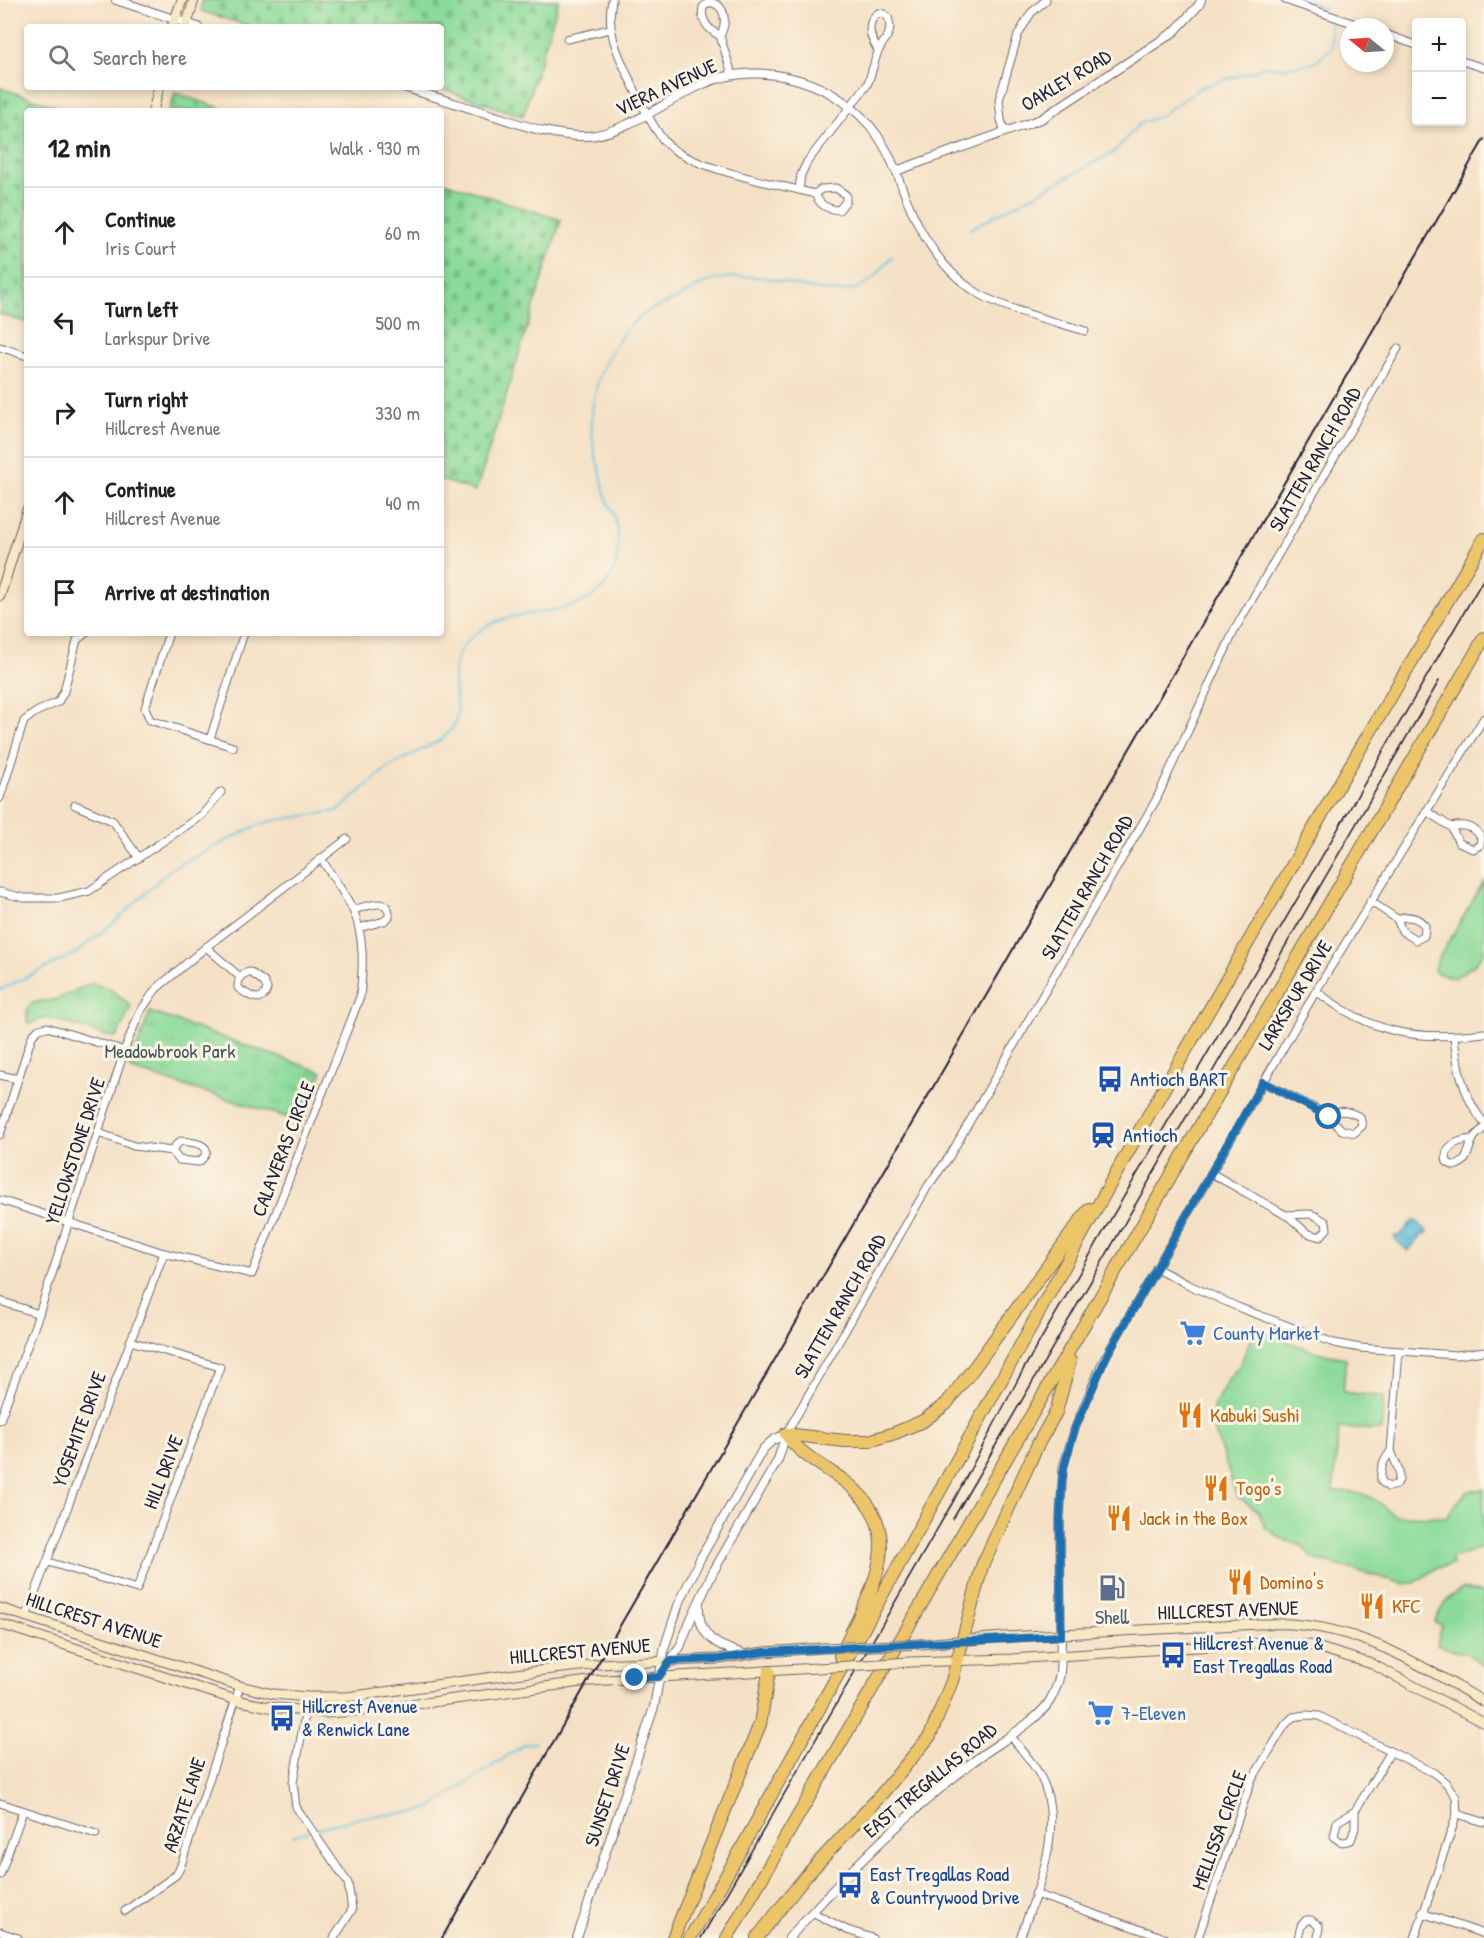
<!DOCTYPE html>
<html lang="en">
<head>
<meta charset="utf-8">
<style>
  :root { --surface:#fff; --page:#f6f6f6; --text:#222; --muted:#767676; --line:#e0e0e0 }
  body { margin:0; font-family:"Patrick Hand",sans-serif; background:var(--page); color:var(--text) }
  .controls { position:absolute; right:18px; top:18px; display:grid; overflow:hidden; border-radius:6px; box-shadow:0 3px 9px #0003 }
  .controls button { width:54px; height:54px; display:grid; place-items:center; padding:0; border:0; border-bottom:2px solid var(--line); background:var(--surface); color:var(--text); font:30px sans-serif }
  .compass { position:absolute; left:1340px; top:18px; width:54px; height:54px; border-radius:50%; background:var(--surface); box-shadow:0 3px 9px #0003; rotate:288deg }
  .stop { position:absolute; width:18px; height:18px; margin:-14px; border:4px solid #1f6fb2; border-radius:50%; background:#fff }
  .stop.end { background:#1f6fb2; border-color:#fff; box-shadow:0 2px 6px #0008 }
  .list { margin:0; padding:0; list-style:none }
  h2 { display:flex; justify-content:space-between; align-items:center; height:78px; margin:0; padding:0 24px; font-size:26px }
  h2 small { font-size:20px; font-weight:400; color:var(--muted) }
  .list li { display:grid; grid-template-columns:39px 1fr auto; gap:18px; align-items:center; box-sizing:border-box; height:90px; padding:0 24px; border-top:2px solid var(--line) }
  .list b { display:block; font-size:22px; white-space:nowrap }
  .list p { margin:0; font-size:20px; white-space:nowrap; color:var(--muted) }
  .list em { font-size:20px; font-style:normal; color:var(--muted) }
  .icon { flex:none; width:33px; height:33px; fill:none; stroke:currentColor; stroke-width:2; stroke-linecap:round; stroke-linejoin:round }
  .map { position:relative; flex:none; width:1484px; height:1938px; overflow:hidden }
  .search { position:absolute; background:var(--surface); box-shadow:0 3px 9px #0003; left:24px; top:24px; width:420px; height:66px; display:flex; align-items:center; gap:15px; box-sizing:border-box; padding:0 21px; border-radius:6px; color:var(--muted); font-size:22px }
  .panel { position:absolute; background:var(--surface); box-shadow:0 3px 9px #0003; left:24px; top:108px; width:420px; height:528px; border-radius:6px }
  .map>svg:first-child { display:block }
  .grass { fill:#8cdb9a; stroke:#577e6a; stroke-width:1.5 }
  .cemetery { fill:url(#cemetery-stones); stroke:#577e6a; stroke-width:1.5 }
  .park { fill:url(#park-tufts); stroke:#577e6a; stroke-width:1.5 }
  .water { fill:url(#water-waves); stroke:#40728c; stroke-width:1.5 }
  .lines { fill:none; stroke-linecap:round; stroke-linejoin:round }
  .stream { stroke:#5fc1dd; stroke-width:2 }
  .minor-casing { stroke:#6c646b; stroke-width:9 }
  .tertiary-casing { stroke:#6c646b; stroke-width:10 }
  .secondary-casing { stroke:#6c646b; stroke-width:11 }
  .motorway-casing { stroke:#6c646b; stroke-width:14 }
  .minor { stroke:#fff; stroke-width:7 }
  .tertiary { stroke:#fff; stroke-width:8 }
  .secondary { stroke:#f8e8c3; stroke-width:9 }
  .motorway { stroke:#edc569; stroke-width:12 }
  .tram { stroke:#22223b; stroke-width:1.5 }
  .rail { stroke:#22223b; stroke-width:2 }
  .secondary-bridge-casing { stroke:#6c646b; stroke-width:11; stroke-linecap:butt }
  .secondary-bridge { stroke:#f8e8c3; stroke-width:9 }
  .route { stroke:#1f6fb2; stroke-width:8 }
  .labels { text-anchor:middle; stroke-width:6; stroke-linejoin:round; paint-order:stroke }
  .street-label { font-size:20px; fill:#22223b; stroke:#fcf5e5 }
  .park-label { font-size:20px; fill:#425a58; stroke:#fcf5e5 }
  .transit-label { font-size:20px; fill:#164399; stroke:#fcf5e5; text-anchor:start }
  .shop-label { font-size:20px; fill:#366cbe; stroke:#fcf5e5; text-anchor:start }
  .food-label { font-size:20px; fill:#c56008; stroke:#fcf5e5; text-anchor:start }
  .service-label { font-size:20px; fill:#4e5e75; stroke:#fcf5e5 }
</style>
</head>
<body>
<div class="map">
<svg width="1484" height="1938" viewBox="0 0 1484 1938">
  <defs>
    <pattern id="cemetery-stones" width="16" height="16" patternUnits="userSpaceOnUse" patternTransform="scale(1.5)"><rect width="16" height="16" fill="#8cdb9a"/><path d="M2 7V4a2 2 0 0 1 4 0v3zM10 15v-3a2 2 0 0 1 4 0v3z" fill="#78bc86"/></pattern>
    <pattern id="park-tufts" width="24" height="20" patternUnits="userSpaceOnUse" patternTransform="scale(1.5)"><rect width="24" height="20" fill="#8cdb9a"/><path d="M3 7l-1-3M5 7V3M7 7l1-3M15 17l-1-3M17 17v-4M19 17l1-3" fill="none" stroke="#78bc86"/></pattern>
    <pattern id="water-waves" width="16" height="10" patternUnits="userSpaceOnUse" patternTransform="scale(1.5)"><rect width="16" height="10" fill="#5fc1dd"/><path d="M0 5q4-4 8 0t8 0" fill="none" stroke="#4e9cb4"/></pattern>
  </defs>
  <rect width="100%" height="100%" fill="#fcf5e5"/>
  <filter id="ink" filterUnits="userSpaceOnUse"><feTurbulence type="fractalNoise" baseFrequency=".0167" numOctaves="2"/><feDisplacementMap in="SourceGraphic" scale="12" xChannelSelector="R" yChannelSelector="G"/><feConvolveMatrix kernelMatrix="1 2 1 2 8 2 1 2 1" color-interpolation-filters="sRGB"/></filter>
  <filter id="wash" filterUnits="userSpaceOnUse"><feTurbulence type="fractalNoise" baseFrequency=".008" numOctaves="4" result="noise"/><feDisplacementMap in="SourceGraphic" scale="24" xChannelSelector="R" yChannelSelector="G"/><feGaussianBlur stdDeviation="1.35" result="paint"/><feColorMatrix in="noise" values="0 0 0 0 0 0 0 0 0 0 0 0 0 0 0 0 0 1.4 0 .05"/><feComposite in="paint" operator="in"/></filter>
  <g filter="url(#wash)">
    <rect width="100%" height="100%" fill="#f4e0c4"/>
    <g class="grass">
      <polygon points="1484,882 1484,952 1474,965 1454,978 1436,973 1434,969 1436,963"/>
      <path d="M1257,1327c29,14 56,27 89,31l-3,34 41,5 -3,33 -42,-2 -6,63c15,1 31,1 44,10 7,5 11,12 19,15l50,1 19,-24 4,-2 15,-2v58l-32,11 1,7 -16,3 -21,14 -11,2 -94,-26 -8,-12 -21,-7 -17,-12 -7,-16 -21,-15 -24,-69 -1,-9 2,-13 15,-27 10,-12z"/>
      <path d="M1463,1589l21,4v73l-17,-13 -13,-2 -17,-7 5,-19 -8,-3c8,-15 13,-26 29,-33z"/>
    </g>
    <g class="cemetery">
      <polygon points="202,0 559,0 523,116 435,87 441,87 441,27 252,27 201,11"/>
      <polygon points="0,88 70,111 27,111 27,323 0,314"/>
      <polygon points="175,93 229,111 169,111"/>
      <polygon points="441,181 561,220 476,491 441,480"/>
    </g>
    <g class="park">
      <path d="M91,984c19,2 27,10 40,23l-14,30 -10,-1 -57,-18 -9,1 -11,5 -2,-1c-8,-29 19,-18 32,-25 10,-5 19,-10 31,-14z"/>
      <polygon points="150,1012 322,1072 303,1122 129,1069"/>
    </g>
    <polygon class="water" points="1414,1219 1428,1232 1426,1234 1424,1233 1408,1251 1394,1238 1396,1235 1399,1237"/>
    <g class="lines">
      <g class="stream">
        <polyline points="1308,0 1325,9"/>
        <polyline points="970,229 1114,152 1139,124 1160,116 1201,87 1254,71 1263,66 1284,68 1315,63 1332,47 1330,22"/>
        <path d="M0,990l76,-37 41,-33 55,-52 86,-43 13,-4 67,-10 49,-43 55,-29c7,-6 13,-14 15,-23 1,-7 -1,-15 -2,-22 -3,-22 -1,-43 17,-57 9,-8 21,-15 32,-18 36,-10 94,-5 110,-49 6,-19 5,-39 -1,-58 -2,-5 -6,-10 -7,-16 -3,-7 -3,-15 -5,-22 -3,-11 -7,-20 -8,-31 -6,-44 9,-88 40,-120 11,-12 29,-18 43,-24 12,-6 24,-15 36,-19 10,-2 22,-3 32,-3 39,-3 92,32 127,3 8,-6 14,-16 21,-24"/>
        <polyline points="315,1829 363,1817 414,1812 430,1808 525,1744 535,1743"/>
        <polyline points="293,1836 309,1831"/>
      </g>
    </g>
  </g>
  <g filter="url(#ink)">
    <g class="lines">
      <g class="minor-casing">
        <g id="minor">
          <path d="M612,0c-6,29 5,53 17,78 11,21 21,46 36,64 24,27 113,42 150,52l6,-5 15,-1 10,7v6l-7,9c-13,-1 -19,-5 -24,-16"/>
          <polyline points="1285,0 1364,27"/>
          <polyline points="1385,34 1416,45"/>
          <path d="M720,36c-11,-6 -20,-15 -17,-29l6,-5c18,3 18,21 11,34l12,38"/>
          <polyline points="567,39 610,29"/>
          <polyline points="1462,61 1484,68"/>
          <polyline points="1005,132 1001,120 999,100 1018,35 1031,13 1046,0"/>
          <path d="M896,171c16,46 37,94 80,121 27,17 77,29 109,39"/>
          <path d="M799,190l2,-15 6,-13 60,-77c5,-10 8,-30 13,-37 7,-13 13,-14 8,-31l-4,-3 -6,-1c-13,10 -8,25 0,37"/>
          <polyline points="0,347 27,356"/>
          <polyline points="169,633 145,708 150,720 233,747"/>
          <polyline points="210,739 244,633"/>
          <polyline points="0,798 24,721 36,712 58,702 64,691 77,640 86,633"/>
          <polyline points="75,805 113,821 139,858"/>
          <path d="M1426,811l25,16 8,16 14,6 7,-4 1,-7c-6,-12 -17,-14 -30,-11"/>
          <polyline points="0,892 24,898 59,898 89,891 202,815 221,792"/>
          <path d="M1370,901l27,18 5,12 14,9 8,-4 1,-10c-7,-9 -17,-11 -28,-7"/>
          <path d="M353,910c12,-3 38,-15 36,7l-5,4 -25,7"/>
          <polyline points="206,947 240,977"/>
          <path d="M250,972l14,10 3,7c-5,17 -19,6 -29,-1 0,-10 2,-14 12,-16z"/>
          <path d="M1316,991c56,43 99,50 168,42"/>
          <path d="M1454,1037c3,31 10,61 30,86"/>
          <polyline points="0,1075 18,1079"/>
          <path d="M1263,1082l63,32 16,16 12,3 8,-7 -2,-9c-12,-7 -21,-7 -34,-3"/>
          <polyline points="99,1133 134,1146 172,1151"/>
          <polyline points="0,1135 32,1036 39,1029 47,1027 125,1051"/>
          <path d="M1473,1139c-13,1 -31,6 -26,23l7,4c16,-4 13,-16 19,-27 2,-4 8,-8 11,-11"/>
          <path d="M181,1141c12,1 38,4 18,21l-20,-2 -7,-9 3,-5z"/>
          <polyline points="1211,1173 1289,1217 1307,1233 1320,1237 1327,1229 1326,1222 1316,1216 1310,1214 1285,1215"/>
          <path d="M0,1200l164,53 88,21 108,-277c3,-29 5,-60 -7,-87 -9,-18 -22,-35 -32,-52"/>
          <polyline points="1156,1268 1189,1285 1240,1308 1334,1343 1360,1348 1441,1354 1457,1355 1484,1351"/>
          <polyline points="0,1301 39,1314"/>
          <polyline points="0,1420 39,1314 127,1043 140,1012 156,989 206,947 347,839"/>
          <polyline points="786,1434 928,1186 949,1157 1156,800 1235,629 1398,348"/>
          <path d="M1391,1451c-8,10 -11,17 -10,30l7,6 8,-2 3,-5v-9l-8,-20 8,-100"/>
          <polyline points="48,1562 137,1589 220,1367 130,1341"/>
          <polyline points="26,1617 164,1253"/>
          <polyline points="1061,1636 1060,1518 1063,1467 1075,1428 1102,1363 1316,991 1484,718"/>
          <polyline points="308,1697 293,1783 296,1807 348,1883 352,1910 334,1938"/>
          <path d="M1010,1735c9,12 20,24 28,37 30,51 0,116 -18,166"/>
          <polyline points="0,1803 96,1834"/>
          <path d="M1355,1811v17l-4,12c-8,3 -11,3 -17,-4l3,-14 18,-11 35,-58"/>
          <polyline points="1457,1814 1484,1822"/>
          <polyline points="0,1875 23,1811"/>
          <polyline points="1035,1894 1165,1938"/>
          <polyline points="125,1911 176,1875 180,1868 240,1686"/>
          <polyline points="812,1912 847,1930 872,1938"/>
          <polyline points="1422,1913 1484,1934"/>
          <polyline points="0,1932 18,1938"/>
          <polyline points="1198,1938 1251,1781 1285,1725 1293,1717 1306,1715 1319,1716 1434,1773 1446,1783 1456,1797 1457,1814 1415,1938"/>
          <polyline points="1298,1938 1301,1926 1306,1920 1311,1920 1319,1926 1318,1938"/>
        </g>
      </g>
      <g class="tertiary-casing">
        <g id="tertiary">
          <polyline points="116,0 198,27"/>
          <path d="M404,87c30,10 60,19 91,29 30,10 60,21 93,20 35,-2 82,-37 115,-52 60,-26 137,-2 174,51 8,11 14,24 19,36l145,-52 133,-87 25,-27 2,-5"/>
          <path d="M699,1606c-1,31 18,40 45,48"/>
          <polyline points="668,1664 680,1647 690,1621 713,1572 778,1460 786,1434"/>
          <polyline points="577,1938 654,1707 665,1646 678,1606 700,1559 763,1449 773,1440 786,1434"/>
          <path d="M789,1938c55,-63 115,-122 181,-174 21,-17 66,-41 79,-62 15,-25 11,-39 12,-66"/>
        </g>
      </g>
      <g class="secondary-casing">
        <g id="secondary">
          <polyline points="172,27 182,0"/>
          <polyline points="186,27 194,0"/>
          <polyline points="153,111 159,87"/>
          <polyline points="0,596 27,510"/>
          <polyline points="0,1608 240,1686 273,1694 308,1697 347,1697 553,1669 598,1664 719,1659 764,1652 823,1648"/>
          <polyline points="0,1624 236,1700 269,1707 326,1713 372,1710 589,1681 818,1668"/>
          <path d="M922,1644l81,-7 256,-13c14,0 28,-1 42,1 66,6 127,44 183,77"/>
          <polyline points="910,1662 1011,1659 1259,1643 1310,1645 1372,1664 1484,1723"/>
        </g>
      </g>
      <g class="motorway-casing">
        <g id="motorway">
          <polyline points="786,1434 845,1441 869,1441 895,1433 923,1421 946,1404 973,1369 1089,1209"/>
          <path d="M786,1434c13,20 37,32 57,46 71,52 26,113 -3,176"/>
          <polyline points="673,1938 760,1724 769,1672"/>
          <polyline points="690,1938 734,1862 1140,1130 1344,776 1484,539"/>
          <polyline points="727,1938 1484,638"/>
          <polyline points="757,1938 806,1876 879,1797 930,1736 952,1681 982,1566 1038,1444 1056,1412 1070,1361"/>
        </g>
      </g>
      <use href="#minor" class="minor"/>
      <use href="#tertiary" class="tertiary"/>
      <use href="#secondary" class="secondary"/>
      <use href="#motorway" class="motorway"/>
      <g class="tram">
        <polyline points="953,1519 1439,681"/>
        <polyline points="701,1938 954,1500 1023,1370 1484,578"/>
      </g>
      <polyline class="rail" points="442,1938 596,1667 1484,139"/>
      <g class="secondary-bridge-casing">
        <g id="secondary-bridge">
          <polyline points="823,1648 922,1644"/>
          <polyline points="818,1668 910,1662"/>
        </g>
      </g>
      <use href="#secondary-bridge" class="secondary-bridge"/>
    </g>
  </g>
  <g class="lines" filter="url(#ink)">
    <polyline class="route" points="635,1678 659,1677 670,1661 719,1659 764,1652 1061,1636 1060,1518 1062,1481 1064,1467 1075,1428 1108,1353 1263,1082 1329,1117"/>
  </g>
  <defs>
    <g id="bus-bare" transform="scale(2.07)"><path d="M-5-6H5V4H4V6H2V4H-2V6H-4V4H-5ZM-3.5-4V0h7V-4ZM-3.5 1.2v1.5H-2V1.2ZM2 1.2v1.5H3.5V1.2Z" fill="#1a4fb4" stroke="#fcf5e5" stroke-width="2.5" paint-order="stroke"/></g>
    <g id="station-bare" transform="scale(2.07)"><path d="M-3-6H3Q5-6 5-4V2Q5 4 3 4L4.5 6H3L1.5 4h-3L-3 6H-4.5L-3 4Q-5 4-5 2V-4Q-5-6-3-6ZM-3.5-4v3h7v-3ZM-3.5 1v1.5H-2V1ZM2 1v1.5H3.5V1Z" fill="#1a4fb4" stroke="#fcf5e5" stroke-width="2.5" paint-order="stroke"/></g>
    <g id="supermarket-bare" transform="scale(2.07)"><path d="M-6-5.5h2.5l.6 2H6L4.5 2H-2.5L-4.4-4H-6ZM-1.5 3.2a1.3 1.3 0 1 0 .1 0ZM3 3.2a1.3 1.3 0 1 0 .1 0Z" fill="#3f7fe0" stroke="#fcf5e5" stroke-width="2.5" paint-order="stroke"/></g>
    <g id="restaurant-bare" transform="scale(2.07)"><path d="M-5-6h1v4h1v-4h1v4h1v-4h1v5L-1.5 .5V6h-2V.5L-5-1ZM5-6V6H3V1.5H1.5Q1.5-4 5-6Z" fill="#e8710a" stroke="#fcf5e5" stroke-width="2.5" paint-order="stroke"/></g>
    <g id="fuel-bare" transform="scale(2.07)"><path d="M-5.5-6h7V0h2V4h1.3V-2.5L3-4.5l.8-.8L6-3V5H2.5V1h-1V6h-7ZM-4.2-4.7v3.2H.2V-4.7Z" fill="#5c6f8a" stroke="#fcf5e5" stroke-width="2.5" paint-order="stroke"/></g>
  </defs>
  <g fill-rule="evenodd">
    <use href="#bus-bare" x="1110" y="1079"/>
    <use href="#station-bare" x="1103" y="1135"/>
    <use href="#supermarket-bare" x="1193" y="1333"/>
    <use href="#restaurant-bare" x="1190" y="1415"/>
    <use href="#restaurant-bare" x="1216" y="1488"/>
    <use href="#restaurant-bare" x="1119" y="1518"/>
    <use href="#restaurant-bare" x="1240" y="1582"/>
    <use href="#fuel-bare" x="1112" y="1588"/>
    <use href="#restaurant-bare" x="1372" y="1606"/>
    <use href="#bus-bare" x="1173" y="1655"/>
    <use href="#supermarket-bare" x="1101" y="1713"/>
    <use href="#bus-bare" x="282" y="1718"/>
    <use href="#bus-bare" x="850" y="1885"/>
  </g>
  <g class="labels">
    <g class="street-label">
      <text transform="translate(1066 80) rotate(-31)" y="7">OAKLEY ROAD</text>
      <text transform="translate(666 87) rotate(-25)" y="7">VIERA AVENUE</text>
      <text transform="translate(1315 459) rotate(-60)" y="7">SLATTEN RANCH ROAD</text>
      <text transform="translate(1087 887) rotate(-60)" y="7">SLATTEN RANCH ROAD</text>
      <text transform="translate(1295 995) rotate(-59)" y="7">LARKSPUR DRIVE</text>
      <text transform="translate(283 1149) rotate(-69)" y="7">CALAVERAS CIRCLE</text>
      <text transform="translate(75 1151) rotate(-72)" y="7">YELLOWSTONE DRIVE</text>
      <text transform="translate(840 1306) rotate(-60)" y="7">SLATTEN RANCH ROAD</text>
      <text transform="translate(79 1429) rotate(-70)" y="7">YOSEMITE DRIVE</text>
      <text transform="translate(163 1472) rotate(-69)" y="7">HILL DRIVE</text>
      <text transform="translate(1228 1610) rotate(-2)" y="7">HILLCREST AVENUE</text>
      <text transform="translate(94 1620) rotate(18)" y="7">HILLCREST AVENUE</text>
      <text transform="translate(580 1651) rotate(-5)" y="7">HILLCREST AVENUE</text>
      <text transform="translate(930 1780) rotate(-40)" y="7">EAST TREGALLAS ROAD</text>
      <text transform="translate(607 1795) rotate(-72)" y="7">SUNSET DRIVE</text>
      <text transform="translate(184 1805) rotate(-72)" y="7">ARZATE LANE</text>
      <text transform="translate(1219 1830) rotate(-70)" y="7">MELLISSA CIRCLE</text>
    </g>
    <g class="park-label">
      <text x="170" y="1058">Meadowbrook Park</text>
    </g>
    <g class="transit-label">
      <text x="1130" y="1086">Antioch BART</text>
      <text x="1123" y="1142">Antioch</text>
      <text x="1193" y="1650">Hillcrest Avenue &amp;<tspan x="1193" dy="23">East Tregallas Road</tspan></text>
      <text x="302" y="1713">Hillcrest Avenue<tspan x="302" dy="23">&amp; Renwick Lane</tspan></text>
      <text x="870" y="1881">East Tregallas Road<tspan x="870" dy="23">&amp; Countrywood Drive</tspan></text>
    </g>
    <g class="shop-label">
      <text x="1213" y="1340">County Market</text>
      <text x="1121" y="1720">7-Eleven</text>
    </g>
    <g class="food-label">
      <text x="1210" y="1422">Kabuki Sushi</text>
      <text x="1236" y="1495">Togo's</text>
      <text x="1139" y="1525">Jack in the Box</text>
      <text x="1260" y="1589">Domino's</text>
      <text x="1392" y="1613">KFC</text>
    </g>
    <g class="service-label">
      <text x="1112" y="1624">Shell</text>
    </g>
  </g>
</svg>
<div class="controls">
<button>+</button>
<button>−</button>
</div>
<svg class="compass" viewBox="-18 -18 36 36"><path d="M0-13l5 13h-10z" fill="#e53935"/><path d="M0 13l5-13h-10z" fill="#767676"/></svg>
<div class="stop" style="left:1329px;top:1117px"></div>
<div class="stop end" style="left:635px;top:1678px"></div>
<div class="search"><svg class="icon" aria-label="search" viewBox="0 0 24 24"><circle cx="10" cy="10" r="6"/><path d="M15 15l6 6"/></svg>Search here</div>
<section class="panel">
<h2>12 min<small>Walk · 930 m</small></h2>
<ul class="list">
<li><svg class="icon" aria-label="ahead" viewBox="0 0 24 24"><path d="M12 20V5M6 11l6-6 6 6"/></svg><div><b>Continue</b><p>Iris Court</p></div><em>60 m</em></li>
<li><svg class="icon" aria-label="left" viewBox="0 0 24 24"><path d="M17 20v-9H6M10 6l-5 5 5 5"/></svg><div><b>Turn left</b><p>Larkspur Drive</p></div><em>500 m</em></li>
<li><svg class="icon" aria-label="right" viewBox="0 0 24 24"><path d="M7 20v-9h11M14 6l5 5-5 5"/></svg><div><b>Turn right</b><p>Hillcrest Avenue</p></div><em>330 m</em></li>
<li><svg class="icon" aria-label="ahead" viewBox="0 0 24 24"><path d="M12 20V5M6 11l6-6 6 6"/></svg><div><b>Continue</b><p>Hillcrest Avenue</p></div><em>40 m</em></li>
<li><svg class="icon" aria-label="arrive" viewBox="0 0 24 24"><path d="M6 21V4h12l-3 4 3 4H6"/></svg><div><b>Arrive at destination</b></div></li>
</ul>
</section>
</div>
</body>
</html>
